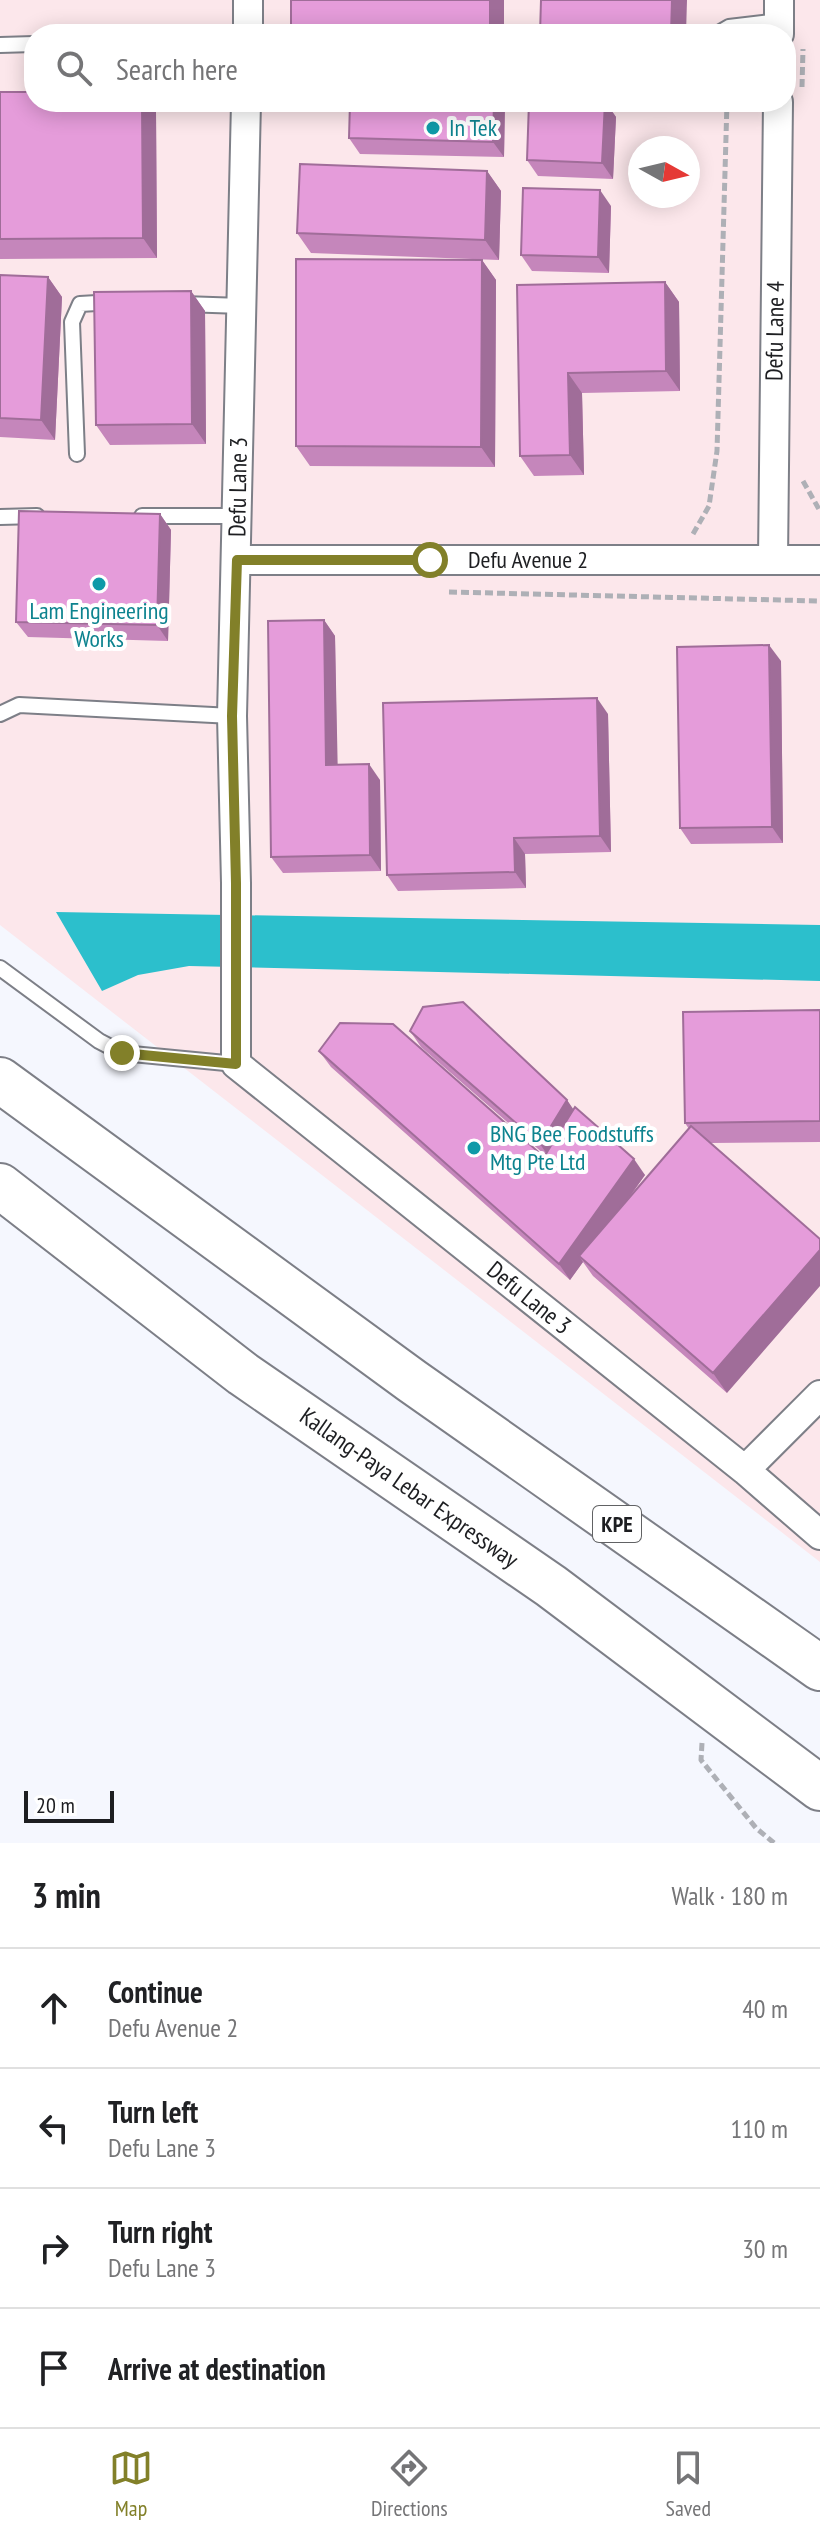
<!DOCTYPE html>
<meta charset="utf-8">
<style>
body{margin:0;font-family:"PT Sans Narrow",sans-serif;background:#f2f2f2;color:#202124}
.compass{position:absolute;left:628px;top:136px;width:72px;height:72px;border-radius:50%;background:#fff;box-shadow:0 4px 20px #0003;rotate:98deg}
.scale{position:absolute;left:24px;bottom:20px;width:90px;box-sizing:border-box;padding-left:8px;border:4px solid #1d1e21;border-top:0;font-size:22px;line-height:28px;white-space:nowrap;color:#1d1e21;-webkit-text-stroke:6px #fff;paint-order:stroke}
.stop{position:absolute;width:24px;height:24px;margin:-18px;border:6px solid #828029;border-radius:50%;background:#fff}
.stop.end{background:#828029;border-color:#fff;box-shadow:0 2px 8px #0008}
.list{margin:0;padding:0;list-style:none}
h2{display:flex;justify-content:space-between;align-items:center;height:104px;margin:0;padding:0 32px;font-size:34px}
h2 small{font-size:26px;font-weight:400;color:#757577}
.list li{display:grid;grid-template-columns:52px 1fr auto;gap:24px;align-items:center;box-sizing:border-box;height:120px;padding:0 32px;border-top:2px solid #e0e0e0}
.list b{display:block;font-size:30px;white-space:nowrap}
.list p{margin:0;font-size:26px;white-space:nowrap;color:#757577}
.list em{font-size:26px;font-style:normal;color:#757577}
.icon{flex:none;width:44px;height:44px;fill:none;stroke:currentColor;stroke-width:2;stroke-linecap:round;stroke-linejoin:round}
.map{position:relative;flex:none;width:820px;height:1843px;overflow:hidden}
.search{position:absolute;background:#fff;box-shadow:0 4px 20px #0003;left:24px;right:24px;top:24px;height:88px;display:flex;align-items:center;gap:20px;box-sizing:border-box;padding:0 28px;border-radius:32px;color:#757577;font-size:30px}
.sheet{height:584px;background:#fff}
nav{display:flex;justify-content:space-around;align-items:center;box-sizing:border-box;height:112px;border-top:2px solid #e0e0e0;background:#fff;font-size:22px;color:#757577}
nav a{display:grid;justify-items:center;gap:4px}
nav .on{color:#828029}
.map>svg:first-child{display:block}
.industrial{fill:#fce7eb;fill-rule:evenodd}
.water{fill:#2cbfcc}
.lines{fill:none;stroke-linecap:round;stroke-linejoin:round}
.lane-casing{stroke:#7d7f87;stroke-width:18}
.street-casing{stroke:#7d7f87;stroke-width:32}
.highway-casing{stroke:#7d7f87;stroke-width:48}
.path{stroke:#aeb0b6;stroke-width:5;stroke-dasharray:8 4;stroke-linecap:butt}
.lane{stroke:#fff;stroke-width:14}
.street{stroke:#fff;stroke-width:28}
.highway{stroke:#fff;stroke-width:44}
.wall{fill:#c586bb}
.shaded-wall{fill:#a06d99}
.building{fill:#e59cda;stroke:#a06d99;stroke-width:2}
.route{stroke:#828029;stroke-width:10}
.culture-dot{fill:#0f9aa8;stroke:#fff;stroke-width:3}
.labels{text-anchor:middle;stroke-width:8;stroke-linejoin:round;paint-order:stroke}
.shield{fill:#fff;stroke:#616264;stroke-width:2}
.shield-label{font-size:22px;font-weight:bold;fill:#1d1e21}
.culture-label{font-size:24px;fill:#0d838f;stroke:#fff;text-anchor:start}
.street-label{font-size:24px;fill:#1d1e21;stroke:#fff}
</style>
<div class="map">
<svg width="820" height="1843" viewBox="0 0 820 1843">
<rect width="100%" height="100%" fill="#f5f7fe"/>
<path class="industrial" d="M0,0H820V1562L0,925ZM34,34H786V102H34ZM640,148H688V196H640Z"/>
<path class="water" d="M56,912L820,925V981L189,966L138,975L102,991Z"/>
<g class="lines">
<g class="lane-casing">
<path id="lane" d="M717,34L729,27L779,21
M0,45L34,44
M183,304L242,306
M77,454L72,322L80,304L114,302
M142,516H238
M0,517L37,516
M0,714L19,705L232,716
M0,968L99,1041L122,1053L236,1064"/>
</g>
<g class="street-casing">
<path id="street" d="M248,34V0
M779,34V0
M246,102L232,716L236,883V1064L745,1470L820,1535
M773,559L778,102
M237,560H820
M745,1470L820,1395"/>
</g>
<g class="highway-casing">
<path id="highway" d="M0,1080L412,1381L820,1668
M0,1186L243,1374L551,1586L820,1788"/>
</g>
<path class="path" d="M802,87L803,49
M803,481L820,511
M693,534L709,506L717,451L727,102
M449,592L820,601
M702,1743L701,1760L756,1828L774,1843"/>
<use href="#lane" class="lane"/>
<use href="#street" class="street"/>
<use href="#highway" class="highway"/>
</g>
<path class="wall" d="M0,92L34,102H149L156,112L157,258L0,259Z
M350,102H505L504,157L360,154L349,138Z
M529,102H606L616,117L613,179L538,176L527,160Z
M487,171L501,191L499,260L311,253L297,233Z
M611,206L609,273L532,271L521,255Z
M482,260L496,280L495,467L310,466L296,446Z
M0,275L48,277L62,297L55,440L0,437Z
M665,282L679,302L680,391L582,393L584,475L534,476L520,456L517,285Z
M191,291L205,311L206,444L110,445L96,425Z
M160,514L171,530L168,641L28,637L16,622Z
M324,620L335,636L337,765L380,780L381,871L283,873L271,857Z
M781,661L783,843L691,844L680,828Z
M608,714L611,852L525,854L526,888L398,891L387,875Z
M820,1010V1142L710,1143L727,1393L593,1276L583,1262L570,1280L331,1067L319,1051L544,1157L545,1155L421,1047L410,1031L567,1100L573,1110L645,1175L626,1202L689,1129L685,1123Z"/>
<path class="shaded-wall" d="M490,0H504V34H490Z
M672,0H687L686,34H671Z
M142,102H149L156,112L157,258L143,238Z
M494,102H505L504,157L493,142Z
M605,102L616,117L613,179L602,163Z
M487,171L501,191L499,260L485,240Z
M600,190L611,206L609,273L598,257Z
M482,260L496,280L495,467L481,447Z
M48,277L62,297L55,440L41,420Z
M665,282L679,302L680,391L666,371Z
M191,291L205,311L206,444L192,424Z
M568,373L582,393L584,475L570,455Z
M160,514L171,530L168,641L157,625Z
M324,620L335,636L338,781L326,765Z
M769,645L781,661L783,843L772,827Z
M597,698L608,714L611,852L600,836Z
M369,764L380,780L381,871L370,855Z
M514,838L525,854L526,888L515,872Z
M567,1100L578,1116L551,1160L540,1144Z
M634,1159L645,1175L584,1260L579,1256L583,1262L570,1280L559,1264Z
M820,1250V1286L727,1393L713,1373Z"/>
<path class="building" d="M291,0H490V34H291Z
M541,0H672L671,34H540Z
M0,92H34V102H142L143,238L0,239Z
M350,102H494L493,142L349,138Z
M529,102H605L602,163L527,160Z
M300,164L487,171L485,240L297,233Z
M523,188L600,190L598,257L521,255Z
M296,259L482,260L481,447L296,446Z
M0,275L48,277L41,420L0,418Z
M665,282L666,371L568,373L570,455L520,456L517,285Z
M191,291L192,424L96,425L94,292Z
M19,511L160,514L157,625L16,622Z
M324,620L326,765L369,764L370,855L271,857L268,621Z
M769,645L772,827L680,828L677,647Z
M597,698L600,836L514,838L515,872L387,875L383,703Z
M463,1002L567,1100L540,1144L410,1031L423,1007Z
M820,1010V1121L685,1123L683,1012Z
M340,1023L393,1024L544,1157L575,1107L634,1159L559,1264L319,1051Z
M691,1126L820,1239V1250L713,1373L579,1256Z"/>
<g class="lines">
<path class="route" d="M122,1053L236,1064V883L232,716L237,560H430"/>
</g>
<g class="culture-dot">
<circle cx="433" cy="128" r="8"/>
<circle cx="99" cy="584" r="8"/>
<circle cx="474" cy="1148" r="8"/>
</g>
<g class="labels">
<rect class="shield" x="593" y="1506" width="48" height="36" rx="6"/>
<g class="shield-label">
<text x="617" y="1532">KPE</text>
</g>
<g class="culture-label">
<text x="449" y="136">In Tek</text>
<text x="99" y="619" text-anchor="middle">Lam Engineering<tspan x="99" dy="28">Works</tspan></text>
<text x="490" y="1142">BNG Bee Foodstuffs<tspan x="490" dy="28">Mtg Pte Ltd</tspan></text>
</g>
<g class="street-label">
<text transform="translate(775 331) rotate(-89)" y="8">Defu Lane 4</text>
<text transform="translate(238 487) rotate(-89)" y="8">Defu Lane 3</text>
<text x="528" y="568">Defu Avenue 2</text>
<text transform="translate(529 1298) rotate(39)" y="8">Defu Lane 3</text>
<text transform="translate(409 1488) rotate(35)" y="8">Kallang-Paya Lebar Expressway</text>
</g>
</g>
</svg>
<svg class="compass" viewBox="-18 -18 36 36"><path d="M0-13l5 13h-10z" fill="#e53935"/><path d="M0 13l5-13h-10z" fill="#757577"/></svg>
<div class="scale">20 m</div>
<div class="stop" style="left:430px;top:560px"></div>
<div class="stop end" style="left:122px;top:1053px"></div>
<div class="search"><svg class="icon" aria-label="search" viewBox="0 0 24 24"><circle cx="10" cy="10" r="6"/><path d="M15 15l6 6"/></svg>Search here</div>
</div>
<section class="sheet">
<h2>3 min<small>Walk · 180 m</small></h2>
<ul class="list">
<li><svg class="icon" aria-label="ahead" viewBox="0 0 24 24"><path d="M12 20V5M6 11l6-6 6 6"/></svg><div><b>Continue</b><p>Defu Avenue 2</p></div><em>40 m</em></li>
<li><svg class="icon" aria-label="left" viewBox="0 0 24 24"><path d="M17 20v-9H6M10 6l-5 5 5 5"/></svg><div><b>Turn left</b><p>Defu Lane 3</p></div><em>110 m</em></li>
<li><svg class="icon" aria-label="right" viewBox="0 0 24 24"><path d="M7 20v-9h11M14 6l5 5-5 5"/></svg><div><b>Turn right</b><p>Defu Lane 3</p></div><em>30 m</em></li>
<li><svg class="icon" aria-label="arrive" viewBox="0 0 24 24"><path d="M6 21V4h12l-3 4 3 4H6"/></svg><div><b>Arrive at destination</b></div></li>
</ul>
</section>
<nav>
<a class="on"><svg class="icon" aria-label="map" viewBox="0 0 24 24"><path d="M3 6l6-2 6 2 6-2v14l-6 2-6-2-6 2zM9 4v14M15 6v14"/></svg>Map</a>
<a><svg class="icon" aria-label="directions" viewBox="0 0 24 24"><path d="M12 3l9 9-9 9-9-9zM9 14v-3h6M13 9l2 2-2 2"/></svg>Directions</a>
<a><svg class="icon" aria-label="saved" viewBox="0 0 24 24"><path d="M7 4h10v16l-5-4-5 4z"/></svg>Saved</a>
</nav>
